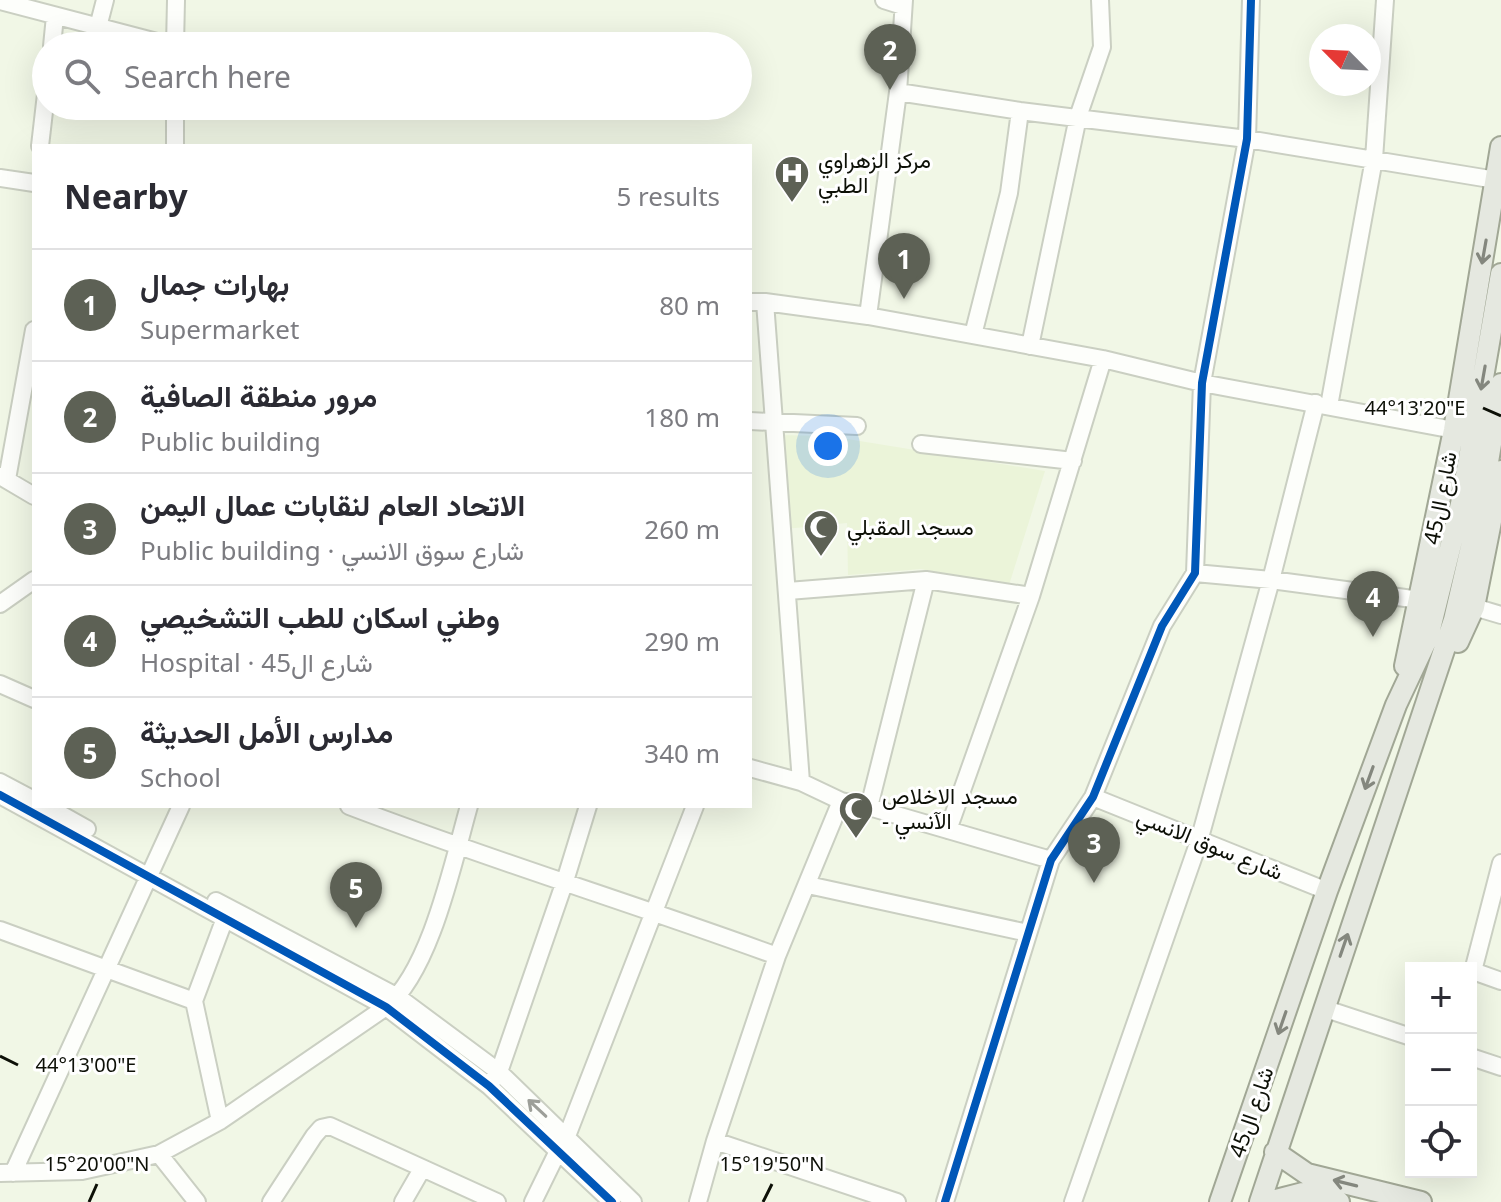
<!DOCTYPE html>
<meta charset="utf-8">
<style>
body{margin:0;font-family:"Noto Sans",Vazirmatn,sans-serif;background:#f2f2f3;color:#2b2b33}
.controls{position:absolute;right:24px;bottom:24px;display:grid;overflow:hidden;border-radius:0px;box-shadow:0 8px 32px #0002}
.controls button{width:72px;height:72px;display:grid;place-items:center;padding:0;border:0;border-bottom:2px solid #e1e1e2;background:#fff;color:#2b2b33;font:40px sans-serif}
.compass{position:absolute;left:1309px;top:24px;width:72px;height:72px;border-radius:50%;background:#fff;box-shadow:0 8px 32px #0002;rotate:294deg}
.you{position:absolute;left:828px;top:446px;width:28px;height:28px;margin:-20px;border:6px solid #fff;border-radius:50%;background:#1a73e8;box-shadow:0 0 0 12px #1a73e833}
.badge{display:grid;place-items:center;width:52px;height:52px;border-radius:50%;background:#5d6155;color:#fff;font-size:26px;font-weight:700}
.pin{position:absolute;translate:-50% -66px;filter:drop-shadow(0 2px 4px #0008)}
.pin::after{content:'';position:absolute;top:42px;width:28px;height:24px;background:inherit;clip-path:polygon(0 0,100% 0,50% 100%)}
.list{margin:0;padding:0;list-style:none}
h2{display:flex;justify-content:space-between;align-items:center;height:104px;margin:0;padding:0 32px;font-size:34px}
h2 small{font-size:26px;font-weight:400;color:#7c7c81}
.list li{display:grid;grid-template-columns:52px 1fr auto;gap:24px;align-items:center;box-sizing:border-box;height:112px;padding:0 32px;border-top:2px solid #e1e1e2}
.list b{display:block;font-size:30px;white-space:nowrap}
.list p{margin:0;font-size:26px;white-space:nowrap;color:#7c7c81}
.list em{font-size:26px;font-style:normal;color:#7c7c81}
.icon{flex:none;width:44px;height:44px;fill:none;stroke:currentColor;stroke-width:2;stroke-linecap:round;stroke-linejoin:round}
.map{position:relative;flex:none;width:1501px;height:1202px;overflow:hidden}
.search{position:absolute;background:#fff;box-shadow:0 8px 32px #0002;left:32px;top:32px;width:720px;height:88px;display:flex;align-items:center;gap:20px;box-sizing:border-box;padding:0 28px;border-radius:44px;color:#7c7c81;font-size:30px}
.panel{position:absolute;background:#fff;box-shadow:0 8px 32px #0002;left:32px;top:144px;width:720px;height:664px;border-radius:0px}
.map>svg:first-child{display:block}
.built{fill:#ebf4d9}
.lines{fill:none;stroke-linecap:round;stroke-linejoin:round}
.minor-casing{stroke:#cacfc2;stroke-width:20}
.major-casing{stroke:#a1a795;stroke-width:24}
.minor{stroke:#fdfefb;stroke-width:16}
.major{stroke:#e5e8e0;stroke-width:20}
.cycleway-casing{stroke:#fff;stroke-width:13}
.cycleway{stroke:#0057b8;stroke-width:8}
.oneway{stroke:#84877e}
.oneway2{stroke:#9d9f99}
.ticks{fill:none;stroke:#0d1007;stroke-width:3}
.labels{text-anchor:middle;stroke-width:6;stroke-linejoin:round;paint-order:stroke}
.poi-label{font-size:22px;fill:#0d1007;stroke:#fff;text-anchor:start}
.street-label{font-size:22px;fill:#0d1007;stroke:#fff}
.ticks-label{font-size:20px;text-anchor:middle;fill:#0d1007;stroke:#fff;stroke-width:6;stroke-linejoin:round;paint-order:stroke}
</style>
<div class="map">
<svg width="1501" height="1202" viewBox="0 0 1501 1202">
<rect width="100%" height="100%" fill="#f1f7e6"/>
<path class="built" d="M777,435L829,436L1045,471L1008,588L921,569L848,575L847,523L785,529Z"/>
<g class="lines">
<g class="minor-casing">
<path id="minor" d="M884,0L903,6
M0,1L172,46
M98,27L105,0
M52,46L55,16
M175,46L176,0
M898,92L1020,111L1247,139L1496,180
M40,146L46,94
M175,146V106
M0,178L34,183
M750,302H765L868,316L1103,359L1202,383L1454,430
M765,302L801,782
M868,316L898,92L904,0
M973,335L1009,193L1020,111
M1030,346L1078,117L1102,47L1100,0
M1329,406L1374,159L1385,0
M750,421L857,426
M921,444L1073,461
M0,476L34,496
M7,479L34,330
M1195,573L1271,580L1420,600
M788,591L926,580L1031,596
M0,604L34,580
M1474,607L1501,615
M0,684L34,699
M750,768L801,782L841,801L869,807L1051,860
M0,782L34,800
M0,795L386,1007L489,1086L612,1202
M1093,797L1327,891
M46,806L87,829
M349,806C490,860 635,904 777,956
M869,807L926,580
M948,830L1031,596L1103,359
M1501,863L1473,971L1501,981
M808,885L1028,933
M216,901L398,997L499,1072L633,1202
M0,930L194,1001
M1323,1008L1411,1037
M1471,1057L1501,1067
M493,1080L499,1072L565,881L588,806
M220,1121L194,1001L225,918
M567,1136L695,806
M715,1141L897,1202
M159,1154L197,1202
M0,1173L82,1171L159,1154L220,1121L386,1007C431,970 453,862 469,806
M13,1173L181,806
M271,1202L314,1136L321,1128L330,1126L497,1202
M403,1202L422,1169
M533,1202L559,1149
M698,1202L715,1141L777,956L841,801
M945,1202L1051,860L1093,797L1162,626L1195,573L1202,383L1247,139L1251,0
M1073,1202L1199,841L1271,580L1316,403"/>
</g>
<g class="major-casing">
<path id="major" d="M1458,642L1474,607L1501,471
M1405,666L1454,430L1501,147
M1275,1152L1307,1174L1421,1202
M1220,1202L1327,891L1396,705L1428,637L1461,504L1501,274
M1260,1202L1454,620L1481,504L1501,384
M1268,1202L1303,1193L1339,1202"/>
</g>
<use href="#minor" class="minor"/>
<use href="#major" class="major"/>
<g class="cycleway-casing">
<path id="cycleway" d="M0,795L386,1007L489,1086L612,1202
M945,1202L1051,860L1093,797L1162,626L1195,573L1202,383L1247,139L1251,0"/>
</g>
<use href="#cycleway" class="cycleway"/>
</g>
<defs><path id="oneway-shaft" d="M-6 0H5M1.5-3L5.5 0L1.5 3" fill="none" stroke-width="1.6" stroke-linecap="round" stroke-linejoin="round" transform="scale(2)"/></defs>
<g class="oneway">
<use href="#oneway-shaft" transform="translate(1484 252) rotate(100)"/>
<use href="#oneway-shaft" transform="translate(1483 378) rotate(100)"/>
<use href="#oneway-shaft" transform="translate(1369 778) rotate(110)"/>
<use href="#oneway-shaft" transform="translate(1344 945) rotate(-71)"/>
<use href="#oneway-shaft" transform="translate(1282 1023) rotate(109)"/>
<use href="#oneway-shaft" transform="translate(1345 1183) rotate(-166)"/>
</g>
<use class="oneway2" href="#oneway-shaft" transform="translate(537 1108) rotate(-137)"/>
<path class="ticks" d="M1483,408L1501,416M0,1056L18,1065M89,1202L97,1184M763,1202L772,1184"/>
<defs>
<g id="hospital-pin" transform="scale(1.8)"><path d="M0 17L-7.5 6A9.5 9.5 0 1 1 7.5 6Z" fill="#5d6155" stroke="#fff"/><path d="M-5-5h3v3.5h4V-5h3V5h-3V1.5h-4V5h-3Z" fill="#fff"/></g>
<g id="mosque-pin" transform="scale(1.8)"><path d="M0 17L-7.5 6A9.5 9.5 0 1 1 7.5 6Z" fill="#5d6155" stroke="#fff"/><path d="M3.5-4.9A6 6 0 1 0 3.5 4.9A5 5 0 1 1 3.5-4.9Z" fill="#fff"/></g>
</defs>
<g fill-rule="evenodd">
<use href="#hospital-pin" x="792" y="173"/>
<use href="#mosque-pin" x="821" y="527"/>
<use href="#mosque-pin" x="856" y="809"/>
</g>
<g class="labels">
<g class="poi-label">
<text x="818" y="168">مركز الزهراوي<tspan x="818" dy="25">الطبي</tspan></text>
<text x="847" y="535">مسجد المقبلي</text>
<text x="882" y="804">مسجد الاخلاص<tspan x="882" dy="25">- الآنسي</tspan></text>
</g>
<g class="street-label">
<text transform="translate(1440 498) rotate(-79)" y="8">شارع ال45</text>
<text transform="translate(1210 844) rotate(22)" y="8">شارع سوق الانسي</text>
<text transform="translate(1251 1112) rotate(-71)" y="8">شارع ال45</text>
</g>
</g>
<g class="ticks-label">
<text x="1415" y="415">44°13'20"E</text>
<text x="86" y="1072">44°13'00"E</text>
<text x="97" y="1171">15°20'00"N</text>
<text x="772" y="1171">15°19'50"N</text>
</g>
</svg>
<div class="controls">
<button>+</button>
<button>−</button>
<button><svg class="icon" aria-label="locate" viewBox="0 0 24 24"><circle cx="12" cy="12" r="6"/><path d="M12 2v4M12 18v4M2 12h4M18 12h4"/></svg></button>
</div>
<svg class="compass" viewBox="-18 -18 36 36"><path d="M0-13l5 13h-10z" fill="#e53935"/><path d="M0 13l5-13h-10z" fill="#7c7c81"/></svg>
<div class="you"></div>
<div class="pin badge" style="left:904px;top:299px">1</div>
<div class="pin badge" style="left:890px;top:90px">2</div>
<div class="pin badge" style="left:1094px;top:883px">3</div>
<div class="pin badge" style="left:1373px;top:637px">4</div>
<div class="pin badge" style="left:356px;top:928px">5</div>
<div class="search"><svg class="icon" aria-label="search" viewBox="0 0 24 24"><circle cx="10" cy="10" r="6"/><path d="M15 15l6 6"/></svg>Search here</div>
<section class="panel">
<h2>Nearby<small>5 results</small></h2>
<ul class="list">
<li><span class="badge">1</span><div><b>بهارات جمال</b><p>Supermarket</p></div><em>80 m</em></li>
<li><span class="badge">2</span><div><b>مرور منطقة الصافية</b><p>Public building</p></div><em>180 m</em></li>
<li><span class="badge">3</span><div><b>الاتحاد العام لنقابات عمال اليمن</b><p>Public building · شارع سوق الانسي</p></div><em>260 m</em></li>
<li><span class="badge">4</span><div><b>وطني اسكان للطب التشخيصي</b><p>Hospital · شارع ال45</p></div><em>290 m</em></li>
<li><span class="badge">5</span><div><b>مدارس الأمل الحديثة</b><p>School</p></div><em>340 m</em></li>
</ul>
</section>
</div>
